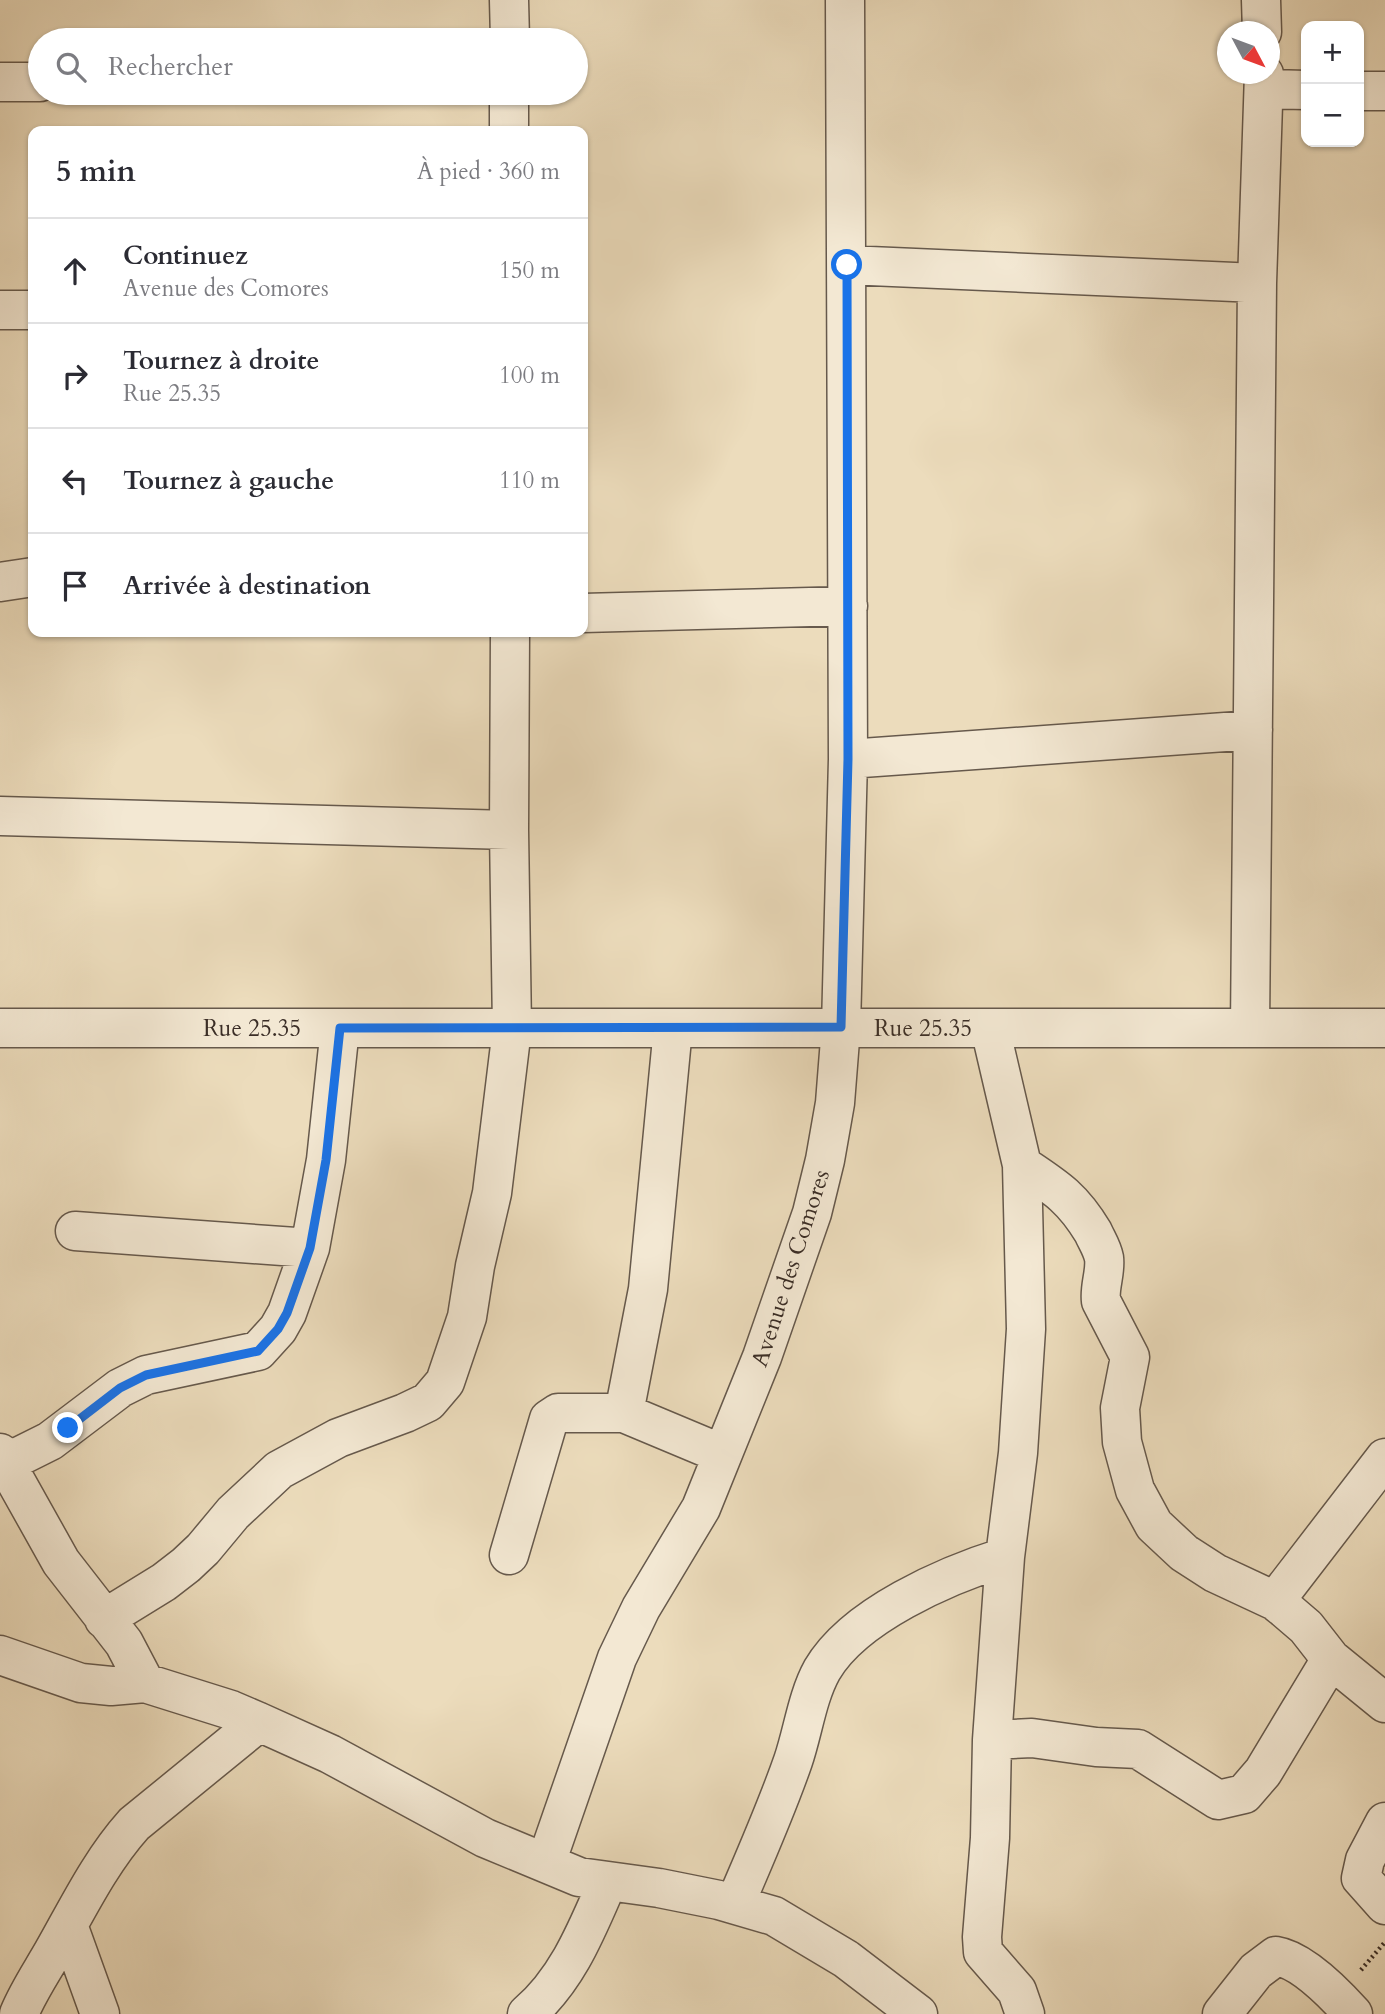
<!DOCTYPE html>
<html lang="fr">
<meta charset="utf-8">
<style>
body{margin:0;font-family:Cardo,serif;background:#f7f7f7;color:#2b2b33}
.controls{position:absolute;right:21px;top:21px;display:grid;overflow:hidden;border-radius:14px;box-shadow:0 2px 5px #0004}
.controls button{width:63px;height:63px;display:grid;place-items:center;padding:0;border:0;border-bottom:2px solid #e1e1e2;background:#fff;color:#2b2b33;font:35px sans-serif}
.compass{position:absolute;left:1217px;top:21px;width:63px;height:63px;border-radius:50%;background:#fff;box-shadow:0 2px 5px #0004;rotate:131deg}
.stop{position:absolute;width:21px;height:21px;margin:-16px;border:5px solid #1a73e8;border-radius:50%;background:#fff}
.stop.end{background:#1a73e8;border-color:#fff;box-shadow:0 2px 7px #0008}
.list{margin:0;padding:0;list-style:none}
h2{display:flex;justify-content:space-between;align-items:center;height:91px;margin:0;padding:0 28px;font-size:30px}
h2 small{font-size:23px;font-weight:400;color:#7c7c81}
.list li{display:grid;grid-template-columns:46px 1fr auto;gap:21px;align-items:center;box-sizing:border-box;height:105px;padding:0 28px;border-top:2px solid #e1e1e2}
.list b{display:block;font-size:26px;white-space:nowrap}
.list p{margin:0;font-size:23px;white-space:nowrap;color:#7c7c81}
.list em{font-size:23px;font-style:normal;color:#7c7c81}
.icon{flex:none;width:38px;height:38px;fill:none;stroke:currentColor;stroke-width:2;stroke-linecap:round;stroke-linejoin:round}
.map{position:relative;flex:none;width:1385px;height:2014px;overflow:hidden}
.search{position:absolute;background:#fff;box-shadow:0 2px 5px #0004;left:28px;top:28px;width:560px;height:77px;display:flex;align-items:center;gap:18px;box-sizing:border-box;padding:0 24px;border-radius:38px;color:#7c7c81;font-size:26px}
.panel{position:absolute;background:#fff;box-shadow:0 2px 5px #0004;left:28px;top:126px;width:560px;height:511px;border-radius:14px}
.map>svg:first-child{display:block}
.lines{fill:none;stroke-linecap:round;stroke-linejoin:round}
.minor-casing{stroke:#66594c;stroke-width:41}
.path{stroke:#3a2d26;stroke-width:4.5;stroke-dasharray:2 3.5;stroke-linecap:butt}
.minor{stroke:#f3e8d3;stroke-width:38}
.route{stroke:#1a73e8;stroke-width:9}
.labels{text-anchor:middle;stroke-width:5;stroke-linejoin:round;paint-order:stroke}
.street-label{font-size:23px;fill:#3a2d26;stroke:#f3e8d3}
</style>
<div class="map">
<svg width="1385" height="2014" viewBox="0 0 1385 2014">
<rect width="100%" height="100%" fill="#ecdcbc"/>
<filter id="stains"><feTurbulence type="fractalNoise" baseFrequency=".00286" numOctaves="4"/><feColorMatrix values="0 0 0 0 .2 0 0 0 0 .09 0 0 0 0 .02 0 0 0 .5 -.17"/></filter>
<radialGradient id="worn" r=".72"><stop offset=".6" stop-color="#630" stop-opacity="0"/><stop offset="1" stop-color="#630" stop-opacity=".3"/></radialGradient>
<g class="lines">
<g class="minor-casing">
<path id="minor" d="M509,0L510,40
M1261,0L1262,32
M0,82H40
M1265,89L1306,90
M1359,91H1385
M509,131V93
M847,265L1257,283
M0,310H33
M0,582L33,577
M583,613L848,606
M848,759L1253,730
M0,816L509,830
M0,1028H1385
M673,1028L648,1289L624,1413L722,1454
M990,1028L1022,1165L1026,1329L1018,1453L1005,1557L992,1740L990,1838L982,1937L983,1952L1017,1991L1025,2014
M1250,1028L1257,283L1264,74
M1022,1165C1055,1187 1072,1197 1093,1232C1097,1241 1102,1248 1104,1258C1106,1272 1099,1287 1101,1301L1130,1357L1120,1408L1122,1442L1135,1490L1154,1525L1184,1553L1215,1573L1275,1601L1285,1609L1306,1627L1331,1659L1385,1703
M75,1231L310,1248
M0,1453L61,1562L124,1643L145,1683L231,1710L259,1722L330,1754L485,1838L579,1877L659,1888L719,1900L774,1916L846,1959L918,2014
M6,1463L50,1441L120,1388L146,1375L258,1351L278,1329L287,1313L310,1248L326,1160L340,1028
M509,1555L549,1419L558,1413H624
M1275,1601L1385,1458
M104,1619L164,1582L186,1565L203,1549L233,1513L279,1470L338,1438L405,1413L428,1402L445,1382L467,1317L475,1266L492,1193L512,1029L509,830L510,632
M0,1655L81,1683L111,1686L145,1683
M992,1740L1032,1738L1096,1747L1138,1749L1218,1800L1244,1794L1263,1772L1331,1659
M1385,1822L1365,1860L1361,1878L1385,1905
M546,1863L617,1658L641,1608L701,1508L762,1357L812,1213L825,1160L835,1103L841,1027L848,759L845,0
M735,1904C755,1857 776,1810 793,1761C803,1732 807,1697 822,1670C854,1615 947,1575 1005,1557
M68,1925L100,2014
M19,2014C28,1992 41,1973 53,1952C78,1908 100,1862 134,1824L259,1722
M527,2014C568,1979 587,1929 608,1881
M1222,2014L1256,1971L1276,1956C1302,1960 1335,1994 1353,2014"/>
</g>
<path class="path" d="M1361,1970L1385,1942"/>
<use href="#minor" class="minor"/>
</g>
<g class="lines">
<path class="route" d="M68,1428L120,1388L146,1375L258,1351L278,1329L287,1313L310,1248L326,1160L340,1028L841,1027L848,759L847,265"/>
</g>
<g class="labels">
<g class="street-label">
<text x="252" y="1036">Rue 25.35</text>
<text x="923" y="1036">Rue 25.35</text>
<text transform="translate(790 1268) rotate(-72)" y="8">Avenue des Comores</text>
</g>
</g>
<rect width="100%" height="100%" filter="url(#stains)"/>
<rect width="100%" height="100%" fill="url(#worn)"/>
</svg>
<div class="controls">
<button>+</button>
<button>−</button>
</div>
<svg class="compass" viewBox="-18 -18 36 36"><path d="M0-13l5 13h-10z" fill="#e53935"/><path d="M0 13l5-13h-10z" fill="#7c7c81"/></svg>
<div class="stop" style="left:847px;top:265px"></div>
<div class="stop end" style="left:68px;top:1428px"></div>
<div class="search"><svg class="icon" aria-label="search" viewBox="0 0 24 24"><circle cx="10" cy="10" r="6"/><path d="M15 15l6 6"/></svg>Rechercher</div>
<section class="panel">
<h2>5 min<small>À pied · 360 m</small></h2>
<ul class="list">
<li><svg class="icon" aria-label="ahead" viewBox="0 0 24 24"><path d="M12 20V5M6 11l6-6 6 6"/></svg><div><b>Continuez</b><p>Avenue des Comores</p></div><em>150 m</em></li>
<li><svg class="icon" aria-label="right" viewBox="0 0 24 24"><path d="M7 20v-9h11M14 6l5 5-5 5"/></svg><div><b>Tournez à droite</b><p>Rue 25.35</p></div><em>100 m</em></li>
<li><svg class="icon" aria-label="left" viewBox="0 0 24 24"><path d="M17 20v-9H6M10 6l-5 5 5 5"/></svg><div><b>Tournez à gauche</b></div><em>110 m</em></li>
<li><svg class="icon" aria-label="arrive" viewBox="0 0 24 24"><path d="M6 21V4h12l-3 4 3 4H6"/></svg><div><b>Arrivée à destination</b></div></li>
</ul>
</section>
</div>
